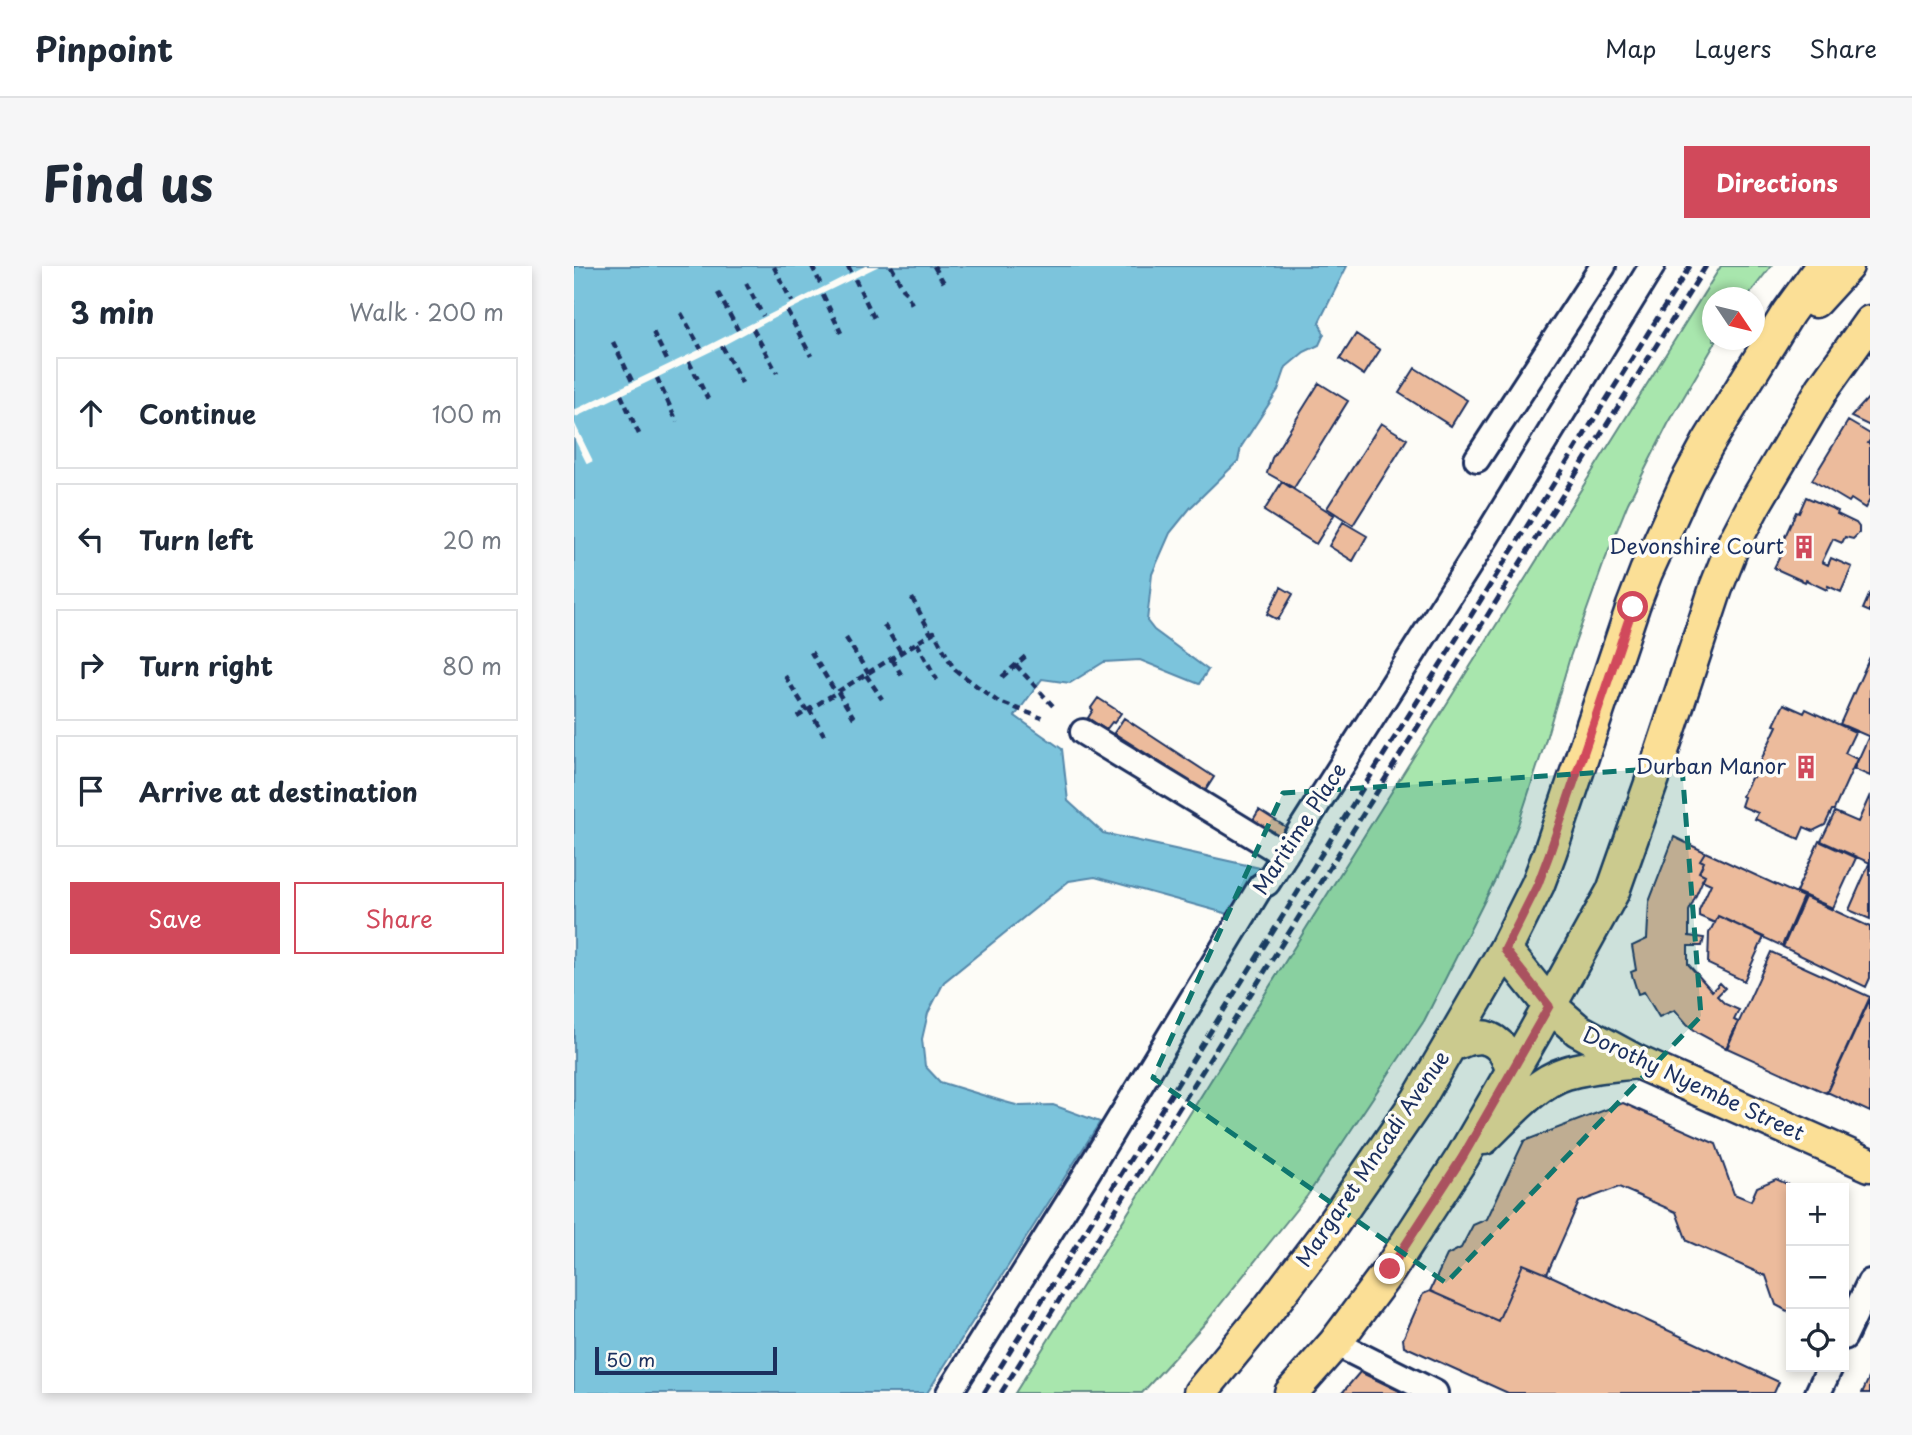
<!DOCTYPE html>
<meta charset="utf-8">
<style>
body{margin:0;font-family:"Playpen Sans",sans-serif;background:#f6f6f7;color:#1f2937}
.controls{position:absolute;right:21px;bottom:21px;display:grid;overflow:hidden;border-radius:0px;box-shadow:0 4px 10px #0003}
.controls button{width:63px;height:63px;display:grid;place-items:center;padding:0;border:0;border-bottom:2px solid #e0e1e3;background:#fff;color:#1f2937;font:35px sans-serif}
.compass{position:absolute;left:1128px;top:21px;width:63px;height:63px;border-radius:50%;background:#fff;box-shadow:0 4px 10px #0003;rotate:125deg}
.scale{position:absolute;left:21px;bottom:18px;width:182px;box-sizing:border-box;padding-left:7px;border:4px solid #1b2f5e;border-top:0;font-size:19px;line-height:24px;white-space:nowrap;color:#1b2f5e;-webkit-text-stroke:5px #fdfcf7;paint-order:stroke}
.stop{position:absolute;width:21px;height:21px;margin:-16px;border:5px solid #d1495b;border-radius:50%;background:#fff}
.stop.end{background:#d1495b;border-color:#fff;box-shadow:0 2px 7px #0008}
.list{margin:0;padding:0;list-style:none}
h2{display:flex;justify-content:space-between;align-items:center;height:91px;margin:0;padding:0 28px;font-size:30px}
h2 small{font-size:23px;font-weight:400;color:#747a83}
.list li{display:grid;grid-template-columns:46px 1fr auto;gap:21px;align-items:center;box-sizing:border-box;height:112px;margin:0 14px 14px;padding:0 14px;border:2px solid #e0e1e3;border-radius:0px}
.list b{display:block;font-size:26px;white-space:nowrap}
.list em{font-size:23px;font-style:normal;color:#747a83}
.actions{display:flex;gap:14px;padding:21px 28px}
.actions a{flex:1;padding:16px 0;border:2px solid #d1495b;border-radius:0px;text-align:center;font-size:24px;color:#d1495b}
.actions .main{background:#d1495b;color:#fff}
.icon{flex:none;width:38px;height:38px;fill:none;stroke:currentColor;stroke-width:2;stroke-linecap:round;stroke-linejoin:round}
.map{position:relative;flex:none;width:1296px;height:1127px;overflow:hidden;border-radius:0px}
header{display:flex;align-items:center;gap:42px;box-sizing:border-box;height:98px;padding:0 35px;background:#fff;border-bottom:2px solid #e0e1e3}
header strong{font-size:33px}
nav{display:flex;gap:38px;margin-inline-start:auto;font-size:24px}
.intro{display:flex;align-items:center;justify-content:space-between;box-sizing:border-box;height:168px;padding:0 42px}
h1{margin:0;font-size:49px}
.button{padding:18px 32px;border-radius:0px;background:#d1495b;color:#fff;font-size:24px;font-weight:700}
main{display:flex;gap:42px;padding:0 42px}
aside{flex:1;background:#fff;border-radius:0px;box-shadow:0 4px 10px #0003}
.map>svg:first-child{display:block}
.green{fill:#a8e6ad;stroke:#628a86;stroke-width:2}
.water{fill:#7bc4dc;stroke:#58a;stroke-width:2}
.pier{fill:#fdfcf7}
.building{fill:#ecbb9c;stroke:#1b2f5e;stroke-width:2}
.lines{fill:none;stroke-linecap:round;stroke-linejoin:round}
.minor-casing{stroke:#1b2f5e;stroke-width:30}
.major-casing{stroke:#1b2f5e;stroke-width:37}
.path{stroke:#1b2f5e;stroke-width:4.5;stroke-dasharray:7 5;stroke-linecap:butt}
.minor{stroke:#fdfcf7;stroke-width:24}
.major{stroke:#fbdf96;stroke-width:32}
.rail{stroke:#1b2f5e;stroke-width:5;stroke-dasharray:10 5;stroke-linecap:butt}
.route{stroke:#d1495b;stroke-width:9}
.marked{fill:#0f766e;fill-opacity:0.2;stroke:#0f766e;stroke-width:5;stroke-dasharray:14 9;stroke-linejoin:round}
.labels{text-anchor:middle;stroke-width:7;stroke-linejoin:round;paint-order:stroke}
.poi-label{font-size:21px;fill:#1b2f5e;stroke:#fdfcf7;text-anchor:end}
.street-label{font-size:21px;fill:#1b2f5e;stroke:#fdfcf7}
</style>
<header>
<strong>Pinpoint</strong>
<nav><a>Map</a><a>Layers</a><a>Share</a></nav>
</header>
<div class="intro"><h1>Find us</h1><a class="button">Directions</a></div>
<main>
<aside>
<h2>3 min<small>Walk · 200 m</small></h2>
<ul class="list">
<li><svg class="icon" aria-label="ahead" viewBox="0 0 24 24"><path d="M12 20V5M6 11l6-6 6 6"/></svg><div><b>Continue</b></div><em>100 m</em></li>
<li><svg class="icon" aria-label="left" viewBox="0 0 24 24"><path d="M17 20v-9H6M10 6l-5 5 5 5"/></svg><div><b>Turn left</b></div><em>20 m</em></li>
<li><svg class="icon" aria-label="right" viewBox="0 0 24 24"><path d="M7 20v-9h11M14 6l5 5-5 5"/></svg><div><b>Turn right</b></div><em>80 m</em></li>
<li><svg class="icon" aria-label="arrive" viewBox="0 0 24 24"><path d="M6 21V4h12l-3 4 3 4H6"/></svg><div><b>Arrive at destination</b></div></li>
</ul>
<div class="actions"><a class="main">Save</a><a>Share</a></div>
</aside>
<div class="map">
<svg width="1296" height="1127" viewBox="0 0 1296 1127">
<rect width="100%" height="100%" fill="#fdfcf7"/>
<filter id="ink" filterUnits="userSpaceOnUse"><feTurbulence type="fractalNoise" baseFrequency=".0143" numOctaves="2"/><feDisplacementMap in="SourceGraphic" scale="14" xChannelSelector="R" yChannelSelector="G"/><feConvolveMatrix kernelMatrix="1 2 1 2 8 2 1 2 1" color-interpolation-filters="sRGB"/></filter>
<g filter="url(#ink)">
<path class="green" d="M1147,0H1197L1173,31L1139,32V74H1143L1094,158L1054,237L1029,299L996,391L969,483L944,559L921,614L850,755L733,930L633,1055L568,1127H441Z"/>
<path class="water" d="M0,0H773L745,56L750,68L745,79L730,86L712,101L704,124L667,181L664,195L617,241L596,267L578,308L573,355L580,364L634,404L625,418L566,394L530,396L496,417L468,413L441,450L488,483L494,535L529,567L686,602L658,649L521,611L495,615L370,716L354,747L348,773L351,800L366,816L431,836L446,840L479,839L526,856L353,1127H0Z"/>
<path class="pier" d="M291,0H305L213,45L148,80L0,152V144L127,83Z
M0,156L19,195L13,198L0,172Z"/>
<path class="building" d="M782,68L806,84L790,109L766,93Z
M841,102L893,134L877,160L825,127Z
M745,117L774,135L720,222L693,207L698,192Z
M1296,130V160L1277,151Z
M1274,155L1296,168V174L1294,177L1296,178V234L1291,242L1277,233L1275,236L1238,214Z
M807,157L833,173L779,259L753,242Z
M708,216L760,249L742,278L690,245Z
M1232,231L1264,245L1263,248L1282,257L1285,261V267L1279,273L1271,271L1268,277L1259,273L1248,296L1254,299L1257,292L1278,301L1267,326L1254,320L1253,324L1232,314L1231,316L1200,302L1207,288L1204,286L1222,246L1225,247Z
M769,256L793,270L779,295L755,280Z
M707,321L719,328L704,354L693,348Z
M1296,327V346L1289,343Z
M1296,391V471L1266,458Z
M524,432L547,447L540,457L538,456L532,464L514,452L519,444L517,442Z
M1210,438L1230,447L1232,443L1281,466L1271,487L1283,493L1260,544H1258L1251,559L1239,565L1230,561L1225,573L1181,553L1184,547L1167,540L1170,531L1168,530L1178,510L1179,511L1203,460L1200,459Z
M550,452L640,511L631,525L540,467Z
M1294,472L1296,473V510L1280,503Z
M1296,529V597L1247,575L1261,546L1284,556Z
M685,544L712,561L706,571L679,554Z
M1100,571L1131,586L1126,594L1130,596L1125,606L1131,609L1115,645V670L1130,672L1128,680H1114V698L1138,725L1146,717L1151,722L1143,730L1151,738L1165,744L1160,754L1164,756L1152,782L1124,767L1113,758L1101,744L1085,751L1070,726L1064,728L1057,706L1062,704L1058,680L1073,673L1075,636Z
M1245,575L1282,592L1259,642L1222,626Z
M1131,586L1229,631L1208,680L1144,650L1141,657L1125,650V644L1137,618L1128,614L1131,609L1125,606L1130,596L1126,594Z
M1295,598L1296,599V653L1275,644Z
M1231,631L1296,661V712L1292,721L1209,681Z
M1144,650L1190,671L1170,715L1134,698L1135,667Z
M1197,686L1296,731L1252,827L1153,782Z
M1296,733V846L1253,826Z
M1049,837L1142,878L1160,928L1177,935L1183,921L1202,913L1222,922H1217V1047L1202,1039L1192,1010L1113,975L1102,946L1045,921L1005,936L973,1008L949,998L924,1055L856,1025L873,989L887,982L899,959L913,953L950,875Z
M949,998L973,1008L1205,1116L1200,1127H934L830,1080L829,1073L849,1028L856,1025L924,1055Z
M786,1106L830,1127H768Z
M1296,1110V1127H1288Z"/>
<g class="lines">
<g class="minor-casing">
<path id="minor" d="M903,193L1029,0
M509,466L711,589
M1270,1071L1296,1016
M761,1077L861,1127
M375,1127L511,910L687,620L693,617L900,291L1078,0
M1244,1127L1256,1101"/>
</g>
<g class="major-casing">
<path id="major" d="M1241,35L1273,0
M931,684L975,739L1004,764L1063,796L1296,899
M876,779C884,777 891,773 898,772C921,767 934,786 938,805
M910,872C932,851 962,816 992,807C1014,800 1039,799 1063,796
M626,1127L690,1049L751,969L844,834L931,684L964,618L976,586L1059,340L1072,306L1113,216L1134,177L1214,47L1248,0
M717,1127L761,1077L816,1003L888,892L961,766L1039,625L1080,509L1142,322L1159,279L1180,239L1249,122L1296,56"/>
</g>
<path class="path" d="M238,0L248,21
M274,0L277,6
M317,0L338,38
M360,0L370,17
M200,1L218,36
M281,13L300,52
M172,17L189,50
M144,27L164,64
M249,29L267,67
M213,45L237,90
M107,47L127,83
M179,63L203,107
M79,66L95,98
M39,76L59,117
M148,80L168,117
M115,96L134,133
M83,112L103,156
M47,129L65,168
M338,332L357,368
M310,359L327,386
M272,372L294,407
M343,377L363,414
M237,386L262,427
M318,393L328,410
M442,399L479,440
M292,409L308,433
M211,410L233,445
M428,411L453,389
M264,426L280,452
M235,443L250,469
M223,451L360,366L380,403L423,435L468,452"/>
<use href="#minor" class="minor"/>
<use href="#major" class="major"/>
<path class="rail" d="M410,1127L1116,0
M427,1127L1132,0"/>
</g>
</g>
<g class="lines" filter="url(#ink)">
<path class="route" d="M816,1003L888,892L975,740L931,684L964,618L976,586L1059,341"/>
</g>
<path class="marked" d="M1108,501L1127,750L872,1017L579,812L709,527Z"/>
<defs>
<g id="building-bare" transform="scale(1.89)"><path d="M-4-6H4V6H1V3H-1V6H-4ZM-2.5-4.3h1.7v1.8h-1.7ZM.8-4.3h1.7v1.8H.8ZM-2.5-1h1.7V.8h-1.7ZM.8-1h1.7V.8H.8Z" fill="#d1495b" stroke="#fdfcf7" stroke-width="2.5" paint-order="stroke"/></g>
</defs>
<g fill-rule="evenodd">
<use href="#building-bare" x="1230" y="281"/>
<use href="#building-bare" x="1232" y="501"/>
</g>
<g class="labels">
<g class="poi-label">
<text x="1210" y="288">Devonshire Court</text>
<text x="1212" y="508">Durban Manor</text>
</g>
<g class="street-label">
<text transform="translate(726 563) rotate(-57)" y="7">Maritime Place</text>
<text transform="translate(1119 818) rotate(25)" y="7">Dorothy Nyembe Street</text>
<text transform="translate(799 893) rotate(-56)" y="7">Margaret Mncadi Avenue</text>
</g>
</g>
</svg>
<div class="controls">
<button>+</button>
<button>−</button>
<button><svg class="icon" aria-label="locate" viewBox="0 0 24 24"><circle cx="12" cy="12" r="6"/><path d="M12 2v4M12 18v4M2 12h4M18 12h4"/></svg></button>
</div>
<svg class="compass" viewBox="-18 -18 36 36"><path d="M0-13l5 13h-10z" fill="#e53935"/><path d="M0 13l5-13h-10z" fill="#747a83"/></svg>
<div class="scale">50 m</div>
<div class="stop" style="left:1059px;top:341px"></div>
<div class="stop end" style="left:816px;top:1003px"></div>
</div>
</main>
